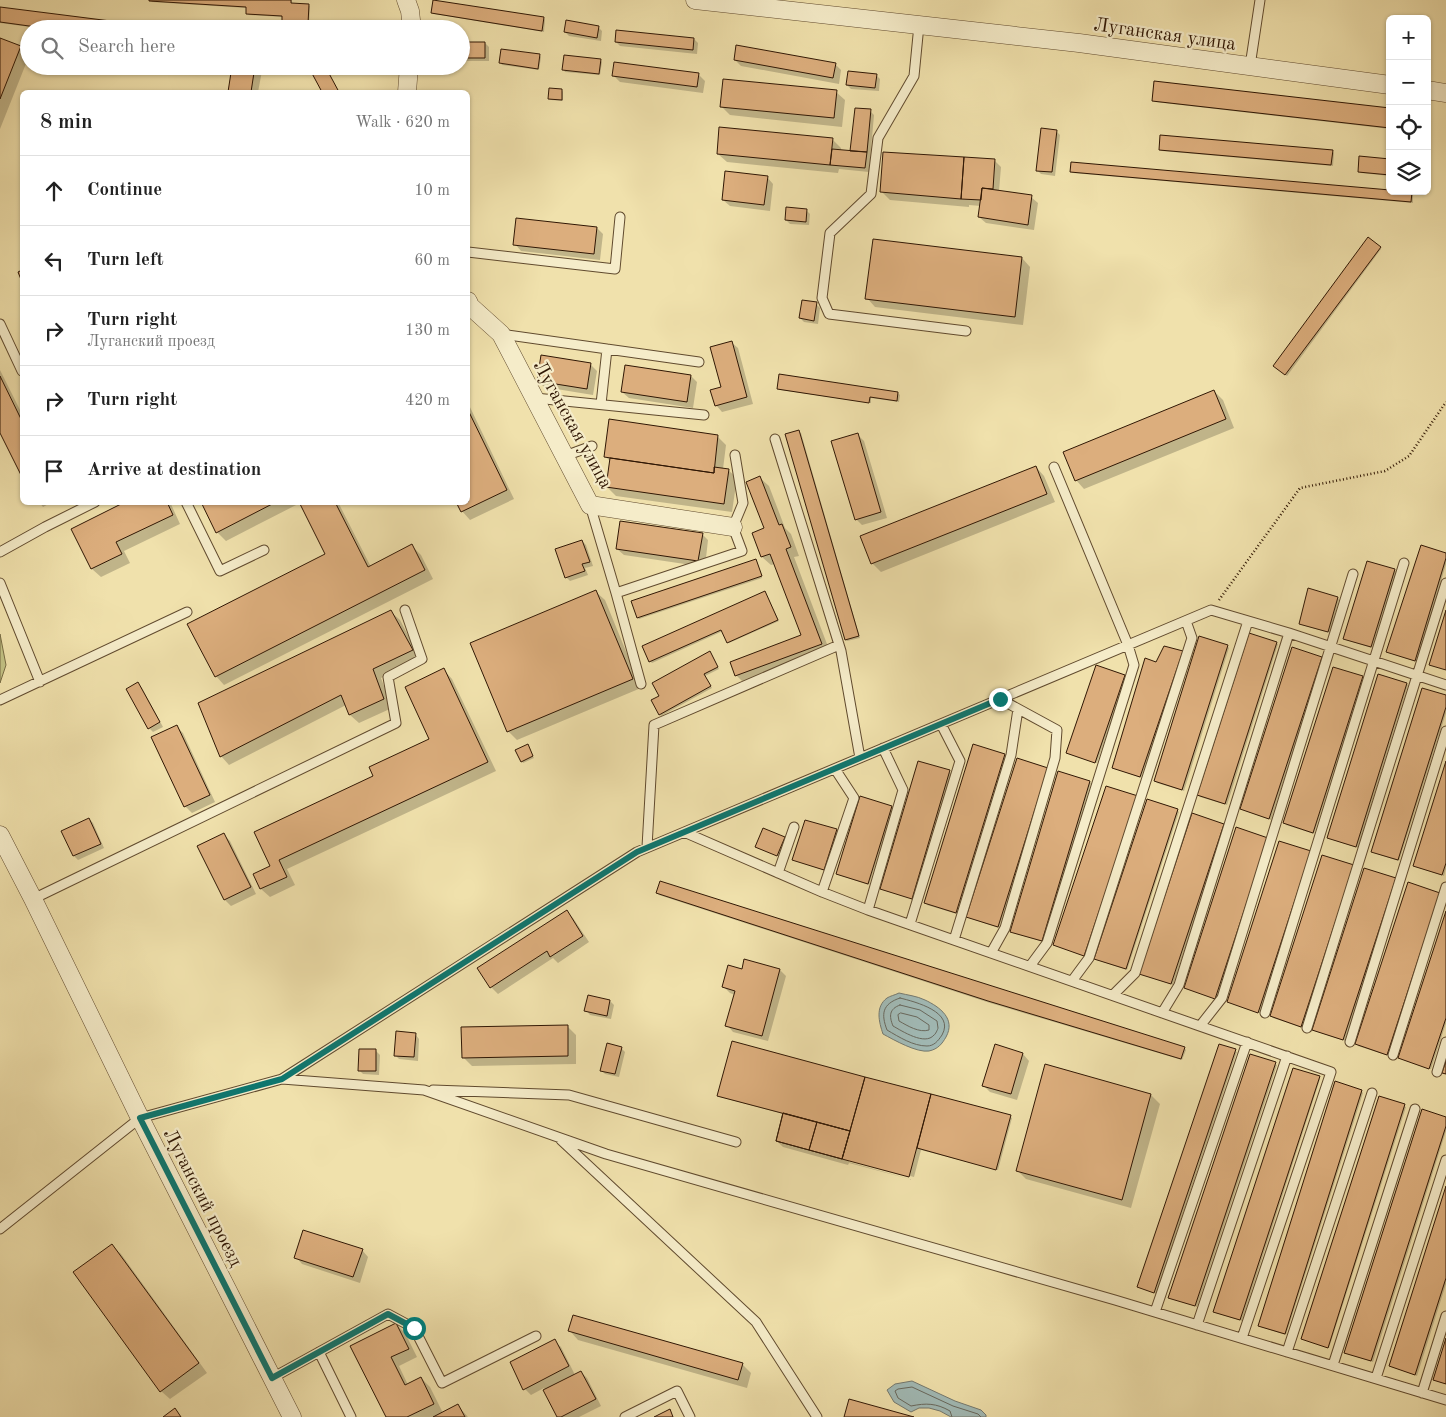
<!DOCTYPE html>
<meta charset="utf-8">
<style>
body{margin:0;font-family:"Old Standard TT",serif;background:#f2f2f2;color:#222}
.controls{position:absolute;right:15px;top:15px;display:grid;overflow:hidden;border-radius:8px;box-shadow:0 1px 4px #0004}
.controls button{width:45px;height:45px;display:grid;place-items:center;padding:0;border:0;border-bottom:1px solid #e0e0e0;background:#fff;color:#222;font:25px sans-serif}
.stop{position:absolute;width:15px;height:15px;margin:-11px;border:4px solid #0f766e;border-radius:50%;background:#fff}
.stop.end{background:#0f766e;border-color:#fff;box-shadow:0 1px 5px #0008}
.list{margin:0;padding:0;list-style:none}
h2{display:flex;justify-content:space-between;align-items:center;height:65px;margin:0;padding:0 20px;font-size:21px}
h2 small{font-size:16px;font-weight:400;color:#767676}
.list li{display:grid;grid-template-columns:32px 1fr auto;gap:15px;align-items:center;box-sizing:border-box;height:70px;padding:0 20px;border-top:1px solid #e0e0e0}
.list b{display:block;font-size:19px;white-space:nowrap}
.list p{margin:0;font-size:16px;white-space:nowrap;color:#767676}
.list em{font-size:16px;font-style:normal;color:#767676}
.icon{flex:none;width:28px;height:28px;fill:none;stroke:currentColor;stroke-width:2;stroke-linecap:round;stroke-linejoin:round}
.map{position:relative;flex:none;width:1446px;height:1417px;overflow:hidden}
.search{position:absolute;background:#fff;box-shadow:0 1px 4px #0004;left:20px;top:20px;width:450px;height:55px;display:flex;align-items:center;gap:12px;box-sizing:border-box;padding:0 18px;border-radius:28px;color:#767676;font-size:19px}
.panel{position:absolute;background:#fff;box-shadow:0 1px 4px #0004;left:20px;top:90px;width:450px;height:415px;border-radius:8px}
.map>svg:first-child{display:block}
.green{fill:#c2c184;stroke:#796c44}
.water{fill:#a1bab6;stroke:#74796f}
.shadow{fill:#0003}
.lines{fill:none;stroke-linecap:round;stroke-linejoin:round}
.shore{stroke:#68685d;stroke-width:1}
.building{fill:#dcae7d;stroke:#301704}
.lane-casing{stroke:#604a2e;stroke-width:11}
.street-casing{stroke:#604a2e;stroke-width:19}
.path{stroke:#301704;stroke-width:2.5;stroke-dasharray:1 2.5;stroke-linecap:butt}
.lane{stroke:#f5ecc9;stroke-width:9}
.street{stroke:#f5ecc9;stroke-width:18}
.route{stroke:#0f766e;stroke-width:6}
.labels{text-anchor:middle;stroke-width:4.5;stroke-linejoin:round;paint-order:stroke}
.street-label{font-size:19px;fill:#301704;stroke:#f5ecc9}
</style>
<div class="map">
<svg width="1446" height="1417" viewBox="0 0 1446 1417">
<rect width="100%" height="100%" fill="#f0e1ac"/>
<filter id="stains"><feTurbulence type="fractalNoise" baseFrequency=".004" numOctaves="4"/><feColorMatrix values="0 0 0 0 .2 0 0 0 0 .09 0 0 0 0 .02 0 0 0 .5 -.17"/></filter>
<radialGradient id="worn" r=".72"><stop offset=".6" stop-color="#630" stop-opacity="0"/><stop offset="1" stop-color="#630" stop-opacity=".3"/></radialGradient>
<path class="green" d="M0,634L6,665L0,683Z"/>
<path class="water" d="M899,993C907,995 917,996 925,1000C940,1007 956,1019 946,1037C942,1044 938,1049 929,1051C917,1053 894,1040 883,1034C879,1022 875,1007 887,998C890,996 895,995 899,993Z
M912,1381L955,1401L981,1410L986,1415V1417H951L940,1411L929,1408H919L911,1412L894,1402L887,1390L895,1384Z"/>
<path class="shadow" d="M151,0H292V4L308,5L310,6L309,25L285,24L283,22V17L249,15L247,13V8L152,2Z
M0,8L164,29H45L0,23Z
M432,13L544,18L545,20L544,32L434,14Z
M598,27L602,31L601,41L569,36L565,32Z
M0,39L20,47L29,56L0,129Z
M694,39L698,43L697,54L620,46L616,42Z
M461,43H485L489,47V61H461Z
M539,55L541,57L539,70L502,65L501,63Z
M600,60L602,62L600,75L565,72L564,70Z
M735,60L835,64L841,70L839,84L741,66Z
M234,66H257L262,71L258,92H229Z
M698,74L705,81L703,93L620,82L614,76Z
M876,75L880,79L879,91L851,89L847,85Z
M562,90L563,92V101L551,100L549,99Z
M836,92L845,100L842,127L730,115L721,106Z
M1153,100L1390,109V129L1155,102Z
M870,111L874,115L869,172L839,169L838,173L727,162L718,154L832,139L841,148V151L852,152Z
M1056,131L1060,135L1055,176L1041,174L1037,170Z
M1160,150L1332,151L1334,153L1333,166L1162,151Z
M1390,160V176L1361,173L1359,171Z
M995,161L1001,167L999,191L1031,197L1038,203L1034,230L986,223L979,217L981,206L969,205V207L890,200L881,191Z
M1071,172L1412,193L1413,195V203L1073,173Z
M767,177L773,184L770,211L730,206L723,200Z
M806,210L810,214L809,225L790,224L786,220Z
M597,228L603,234L600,260L521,251L515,244Z
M1380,248L1381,249L1287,376L1276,367Z
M1022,258L1030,267L1023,325L875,307L867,298Z
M816,304L820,308L818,324L804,322L800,318Z
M731,342L738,348L753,404L722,412L716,405L722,388Z
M590,364L597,371L593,395L544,387L538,381Z
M0,370L22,414V475L0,431Z
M691,376L697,382L693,408L629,398L622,392Z
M778,388L898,393L900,395L899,402L871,398V403L780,390Z
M1214,391L1223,400L1234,428L1084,489L1076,480Z
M468,403L514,499L470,520L462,511L468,502Z
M799,432L801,433L860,638L847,641L846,640Z
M858,435L864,441L887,518L862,525L856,519Z
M717,436L726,445L723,469L728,470L737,478L732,512L616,496L607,487L611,462L605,456Z
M1036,467L1044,476L1055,502L881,572L872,563Z
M760,478L769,486L785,528L791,534L799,556L794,557L830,652L745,684L737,676L731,663L803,636L775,564L771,565L762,557L754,534L766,529Z
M39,502H52L43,507Z
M128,502H170L180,524L124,551L130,563L101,577L92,569L73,530Z
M202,502H338L371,567L412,546L421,555L433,579L224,685L216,676L327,555L300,503L226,541L217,532Z
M702,534L708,540L705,567L624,555L617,549Z
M582,541L586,545L593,566L585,568L588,575L570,581L566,577Z
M1446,555V564L1417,662L1389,653L1387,652Z
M756,561L762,578L639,619L638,618Z
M1368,563L1395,570L1396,572L1372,648L1346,640L1344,639Z
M1309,590L1338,598L1339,600L1330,633L1302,625L1300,623Z
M596,592L605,600L641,688L517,740L508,731Z
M766,594L779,621L729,643L723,631L652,663L650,661Z
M391,612L400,620L420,658L381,678L392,708L359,723L350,715L346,705L229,765L221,756Z
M1276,643L1278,644L1227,805L1200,797L1198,795Z
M1227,646L1229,648L1184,791L1157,783L1155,781Z
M1165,647L1184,654L1141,778L1113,767Z
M711,654L719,669L705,676L712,688L661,716L660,714V697Z
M1321,658L1323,659L1271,820L1243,810L1241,809Z
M1097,667L1126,678L1097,763L1069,754Z
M444,670L452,679L496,771L287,869L295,885L270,897L261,889L255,875L271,867L255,832L375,776L431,740Z
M1362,677L1364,679L1314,834L1286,825L1285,823Z
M138,684L142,688L163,727L153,732L149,728Z
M1407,684L1408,685L1358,848L1330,839L1329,837Z
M1446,697V713L1399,861L1374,853L1372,851Z
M177,727L183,733L215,802L192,813L185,806Z
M528,746L534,758L523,763L522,761Z
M1004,755L1006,756L957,914L927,905L926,903Z
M1446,766V868L1444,876L1416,867Z
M1049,770L999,928L969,918L968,916Z
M949,772L951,773L914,899L883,890L882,889Z
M1090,782L1091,783L1044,942L1013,933L1012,931Z
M1137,797L1086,956L1056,946L1054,945Z
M891,808L893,809L869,885L839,875L837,874Z
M1177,810L1179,812L1127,970L1097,960Z
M89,819L93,823L104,848L78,860L74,856L63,831Z
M1223,825L1225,826L1173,985L1143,975Z
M836,831L838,832L826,871L794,860Z
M224,835L230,841L256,894L231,906L225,900L199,847Z
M784,838L786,840L779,856L758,848Z
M1269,840L1217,999L1187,989L1185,988Z
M1312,854L1260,1013L1230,1003L1228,1002Z
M1355,868L1303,1028L1273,1018L1271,1016Z
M1395,880L1397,881L1345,1041L1315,1031L1313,1030Z
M657,893L1184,1048L1186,1050L1182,1060L990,1003L659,895Z
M1441,895L1389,1056L1358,1046L1357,1044Z
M567,912L573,918L589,942L558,963L553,958L498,994L491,987L479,969Z
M1446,915V1023L1431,1069L1399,1058Z
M743,970H780L786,976L768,1041L733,1032L727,1025L735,995L730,993L724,987Z
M589,996L610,1001L614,1005L611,1019L590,1015L586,1010Z
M567,1026L576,1035V1064L472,1066L463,1057Z
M415,1034L419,1039L418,1061L399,1059L395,1055Z
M1220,1045L1237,1052L1156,1294L1139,1287Z
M995,1046L1023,1054L1029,1061L1017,1100L990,1092L983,1085Z
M621,1048L625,1052L619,1077L605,1074L601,1070Z
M376,1051L380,1055L379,1075L363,1074L359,1070Z
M1250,1055L1277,1065L1197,1307L1169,1297Z
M1046,1066L1151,1095L1160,1104L1131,1208L1026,1179L1017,1170Z
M1319,1077L1320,1079L1242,1321L1216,1313L1215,1311Z
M864,1078L1010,1117L1012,1118L998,1170L921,1150L914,1177L849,1160V1162L913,1180L849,1163L848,1165L783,1147L777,1141L784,1114L720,1097Z
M1361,1091L1363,1093L1286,1335L1261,1327L1259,1325Z
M1379,1097L1406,1107L1329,1348L1303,1339Z
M1446,1119V1131L1373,1362L1348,1354Z
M1446,1190V1284L1417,1376L1390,1366Z
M112,1246L121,1254L207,1373L170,1399L161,1391Z
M362,1250L368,1257L360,1283L302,1264L296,1257Z
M396,1324L405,1333L417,1357L399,1366L408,1385L421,1378L430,1387L443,1413L458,1406L468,1417H387L352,1346Z
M570,1331L742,1364L751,1373L747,1388L578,1340Z
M554,1341L561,1347L575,1375L581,1372L587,1378L601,1406L579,1417H558L544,1388L531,1395L525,1389Z"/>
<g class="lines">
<path class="shore" d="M900,998C916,1002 955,1012 942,1035C938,1041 934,1046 927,1046C913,1046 899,1037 887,1030C881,1014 882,1004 900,998Z
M900,1005L920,1010L937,1021L938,1028C938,1029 935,1035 934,1035C925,1046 902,1031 893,1026C889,1016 889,1009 900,1005Z
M901,1013L917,1017L929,1025V1030C919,1033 908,1026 899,1021L898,1015Z
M952,1417L950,1411C936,1403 926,1403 911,1406L898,1398L895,1391L898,1389L912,1387L953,1406L978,1414L981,1417"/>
</g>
<path class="building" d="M149,0H291V3L309,4L308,24L282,22V16L246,14V7L149,1Z
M433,0L544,17L542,31L431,13Z
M0,7L174,29H51L0,22Z
M566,20L599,26L597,38L564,32Z
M616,30L694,38L693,50L615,42Z
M0,38L21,46L0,99Z
M461,42H485V58H461Z
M736,45L836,63L833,78L734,60Z
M501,49L540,54L538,69L499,63Z
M564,55L601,59L599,74L562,70Z
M614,62L699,73L697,87L612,76Z
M232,66H255L251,92H228Z
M308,66H325L339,92H322Z
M848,71L877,74L875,88L846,85Z
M723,79L837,90L834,118L720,107Z
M1154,81L1390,108V128L1152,101Z
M549,88L562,89V100L548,99Z
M855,108L871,109L867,152L850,151Z
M719,127L833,138L830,165L717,154Z
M1041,128L1057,130L1052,172L1036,171Z
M1160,135L1333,150L1331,165L1159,150Z
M832,149L867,152L865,168L830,165Z
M883,152L964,157L961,199L880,192Z
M1359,156L1390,159V175L1358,172Z
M964,157L995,159L993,189L982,188L981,200L961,199Z
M1071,162L1390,190V191L1412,192L1411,202L1070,172Z
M725,171L768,176L764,205L722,200Z
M982,188L1032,195L1028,225L978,217Z
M786,207L807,209L806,222L785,220Z
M516,218L597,227L594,254L513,245Z
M1368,237L1381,247L1285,375L1273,366Z
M873,239L1022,257L1015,317L865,299Z
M22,270V282L18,272Z
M802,300L817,302L814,321L799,318Z
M732,341L747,397L715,406L710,390L721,387L710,347Z
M541,355L591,363L587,389L537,381Z
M625,365L691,375L687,402L621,392Z
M779,374L898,392L897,401L870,397L869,403L777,389Z
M0,376L22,421V477L0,433Z
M1214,390L1226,419L1075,481L1063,452Z
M468,410L507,490L461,512L456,502H468Z
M609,419L718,435L714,473L604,457Z
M799,430L859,636L845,640L785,434Z
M858,433L881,512L855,520L831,441Z
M610,458L714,473V467L729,469L724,504L606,487Z
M1036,466L1047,494L871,564L860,536Z
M760,476L779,525L782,524L791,547L786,549L822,644L735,676L730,662L801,635L770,554L761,557L752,533L764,528L746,482Z
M125,502H167L173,515L116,542L122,554L91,569L71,529Z
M201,502H276L216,533Z
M299,502H335L368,567L412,544L425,570L215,677L187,624L325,554Z
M620,521L703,533L698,561L616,549Z
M582,540L590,562L582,564L585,571L565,578L555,549Z
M1421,545L1446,553V558L1415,661L1386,652Z
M756,559L762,576L637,618L631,601Z
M1367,561L1395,569L1371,647L1343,639Z
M1308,588L1338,597L1328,632L1299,624Z
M596,590L633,679L507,732L470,643Z
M765,591L778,620L727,643L721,630L649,662L642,646Z
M391,610L413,650L373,669L384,699L349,715L341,695L220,757L198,703Z
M1446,610V670L1429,665Z
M1249,633L1277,642L1225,804L1197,795Z
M1199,636L1228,645L1182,790L1154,781Z
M1164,646L1183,651L1140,777L1112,768L1145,658L1156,662Z
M1292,647L1322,657L1269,819L1240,809Z
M710,651L718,667L704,674L711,686L659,715L651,700L659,696L652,683Z
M1096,665L1125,675L1095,763L1066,753Z
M1333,667L1363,676L1313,833L1283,823Z
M444,668L488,762L279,860L287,877L260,889L253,874L270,866L254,832L373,776L369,767L429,739L405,687Z
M1378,674L1407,683L1356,847L1327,838Z
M138,682L160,722L148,729L126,689Z
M1422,688L1446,695V707L1398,860L1371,852Z
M177,725L210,795L184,807L151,737Z
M528,744L533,756L521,762L515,750Z
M973,744L1005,754L956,913L924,903Z
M1017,758L1048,768L998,927L966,917Z
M918,761L950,770L912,899L880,889Z
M1446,761V863L1442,875L1413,866Z
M1058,771L1090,781L1042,941L1010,932Z
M1106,786L1138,796L1084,956L1053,945Z
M860,796L892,806L868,884L836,874Z
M1147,799L1178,809L1126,969L1094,959Z
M1192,813L1224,824L1171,984L1139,974Z
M89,818L101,844L73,856L61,831Z
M805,820L837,829L824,870L792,860Z
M1236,827L1268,838L1215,999L1184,988Z
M763,828L785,837L777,856L755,847Z
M224,833L251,887L224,900L197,846Z
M1279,841L1311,851L1258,1013L1227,1002Z
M1322,855L1354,865L1301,1027L1270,1016Z
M1364,868L1396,878L1343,1040L1312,1030Z
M660,881L1185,1047L1181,1059L988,1001L656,893Z
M1408,882L1440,893L1387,1055L1355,1044Z
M567,910L583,936L550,957L547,951L490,988L477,968Z
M1446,911V1018L1429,1069L1398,1058Z
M744,959L780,969L762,1036L725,1026L735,991L722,987L728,965L742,969Z
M588,995L610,1000L607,1016L584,1011Z
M568,1025V1056L462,1058L461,1027Z
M396,1031L416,1033L414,1057L394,1056Z
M732,1041L865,1077L850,1131L717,1096Z
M607,1043L622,1047L615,1074L600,1071Z
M995,1044L1023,1053L1011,1094L982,1086Z
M1219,1044L1236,1049L1154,1293L1137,1287Z
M359,1049H376V1071H358Z
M1250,1054L1276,1062L1195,1306L1168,1298Z
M1446,1061V1074L1442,1073Z
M1045,1064L1151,1094L1122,1200L1016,1171Z
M1293,1068L1320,1076L1240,1320L1213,1312Z
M865,1077L931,1094L909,1177L842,1159Z
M1335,1081L1362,1090L1285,1334L1258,1326Z
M931,1094L1011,1115L996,1170L917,1148Z
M1379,1096L1405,1104L1328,1348L1301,1339Z
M1422,1109L1446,1117V1126L1371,1361L1344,1353Z
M783,1113L850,1131L842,1159L776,1141Z
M783,1113L817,1122L809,1150L776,1141Z
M817,1122L850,1131L842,1159L809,1150Z
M1446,1186V1278L1415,1375L1389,1366Z
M303,1230L363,1249L353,1277L294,1258Z
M112,1244L199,1363L160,1392L73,1272Z
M573,1315L743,1363L738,1380L568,1331Z
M396,1323L409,1349L391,1357L405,1385L421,1377L434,1404L407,1417H386L350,1346Z
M1446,1338V1384L1433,1380Z
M555,1339L569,1366L523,1390L510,1362Z
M581,1371L596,1399L561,1417H557L543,1390Z
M849,1399L914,1417H844Z
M458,1404L465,1417H433Z
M175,1408L181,1417H163Z
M670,1409L673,1417H654Z"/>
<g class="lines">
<g class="lane-casing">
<path id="lane" d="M919,25L914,76L878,138L871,194L830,233L822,298L829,314L966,331
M1250,66L1260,0
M468,252L615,269L620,217
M0,324L22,371
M501,334L699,362
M535,398L704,415
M601,404L607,349
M775,439L841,651L860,758
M565,456L592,446
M186,502L220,571L264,550
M590,505L616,593L641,684
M0,552L45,527L95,502
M0,583L40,682
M616,593L742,551L733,527L743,503L735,455
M0,700L187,612
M684,832L822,892L868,910L1331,1072L1242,1338
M647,847L654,725L839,645
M778,873L794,827
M822,892L854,798L835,769
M33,899L396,723L388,677L422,659L405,610
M868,910L903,790L883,748
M910,924L960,761L941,724
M954,940L1011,755L1018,709
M991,953L1005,928L1055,758L1057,730L1000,699
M1030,966L1047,943L1134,665L1128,645L1054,467
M1072,981L1089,958L1192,638L1186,621
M1113,995L1135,973L1248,621
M1162,1013L1179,985L1289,633
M1265,1013L1404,563
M1200,1026L1222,998L1353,574
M1307,1028L1446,583
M1350,1042L1446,731
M1393,1055L1446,887
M1437,1072L1446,1042
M282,1079L424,1090L606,1154L1115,1300L1446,1400
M433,1090L569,1095L736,1142
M561,1140L756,1322L817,1417
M0,1229L140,1118L282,1079L637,852L1211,610L1289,633L1446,685
M1155,1312L1247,1042
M1197,1325L1287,1056
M319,1352L351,1417
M1287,1352L1372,1093
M1333,1365L1415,1109
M272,1378L388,1314L414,1328L442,1383L536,1336
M1376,1378L1446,1160
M1422,1393L1446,1316
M625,1417L677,1391L690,1417"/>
</g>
<g class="street-casing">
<path id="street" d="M406,0L410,11L412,29
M695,0L1079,43L1390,85
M1427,90L1446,93
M407,92L409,66
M468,301L470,306L501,334L590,505L733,527
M0,835L33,899L140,1118L292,1417"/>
</g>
<path class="path" d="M1219,600L1300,488L1385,471L1409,456L1446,402"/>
<use href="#lane" class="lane"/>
<use href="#street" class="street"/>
</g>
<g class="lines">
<path class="route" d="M414,1328L388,1314L272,1378L140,1118L282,1079L637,852L1000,699"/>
</g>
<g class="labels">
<g class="street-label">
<text transform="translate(1165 33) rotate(8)" y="7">Луганская улица</text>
<text transform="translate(574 424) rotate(61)" y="7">Луганская улица</text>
<text transform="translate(204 1197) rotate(63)" y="7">Луганский проезд</text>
</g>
</g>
<rect width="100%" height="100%" filter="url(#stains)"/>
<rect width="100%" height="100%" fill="url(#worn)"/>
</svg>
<div class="controls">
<button>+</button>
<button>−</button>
<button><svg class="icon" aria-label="locate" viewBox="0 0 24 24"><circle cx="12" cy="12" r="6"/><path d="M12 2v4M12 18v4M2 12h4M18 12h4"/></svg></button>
<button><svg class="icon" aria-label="layers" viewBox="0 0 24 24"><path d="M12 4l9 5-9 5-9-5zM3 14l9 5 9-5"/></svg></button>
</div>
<div class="stop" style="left:414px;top:1328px"></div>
<div class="stop end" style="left:1000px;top:699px"></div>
<div class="search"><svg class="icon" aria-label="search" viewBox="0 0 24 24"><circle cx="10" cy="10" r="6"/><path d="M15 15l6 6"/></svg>Search here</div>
<section class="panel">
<h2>8 min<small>Walk · 620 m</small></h2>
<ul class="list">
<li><svg class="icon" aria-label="ahead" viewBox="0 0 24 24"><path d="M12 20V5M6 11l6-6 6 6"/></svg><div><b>Continue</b></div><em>10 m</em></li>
<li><svg class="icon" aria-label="left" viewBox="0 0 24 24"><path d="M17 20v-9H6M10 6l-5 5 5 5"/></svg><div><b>Turn left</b></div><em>60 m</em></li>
<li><svg class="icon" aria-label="right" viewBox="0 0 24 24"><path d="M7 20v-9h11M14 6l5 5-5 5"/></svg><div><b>Turn right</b><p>Луганский проезд</p></div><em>130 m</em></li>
<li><svg class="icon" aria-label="right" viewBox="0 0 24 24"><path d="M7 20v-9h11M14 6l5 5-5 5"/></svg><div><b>Turn right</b></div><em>420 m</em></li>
<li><svg class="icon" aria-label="arrive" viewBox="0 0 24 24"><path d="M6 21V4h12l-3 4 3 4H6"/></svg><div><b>Arrive at destination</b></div></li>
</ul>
</section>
</div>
